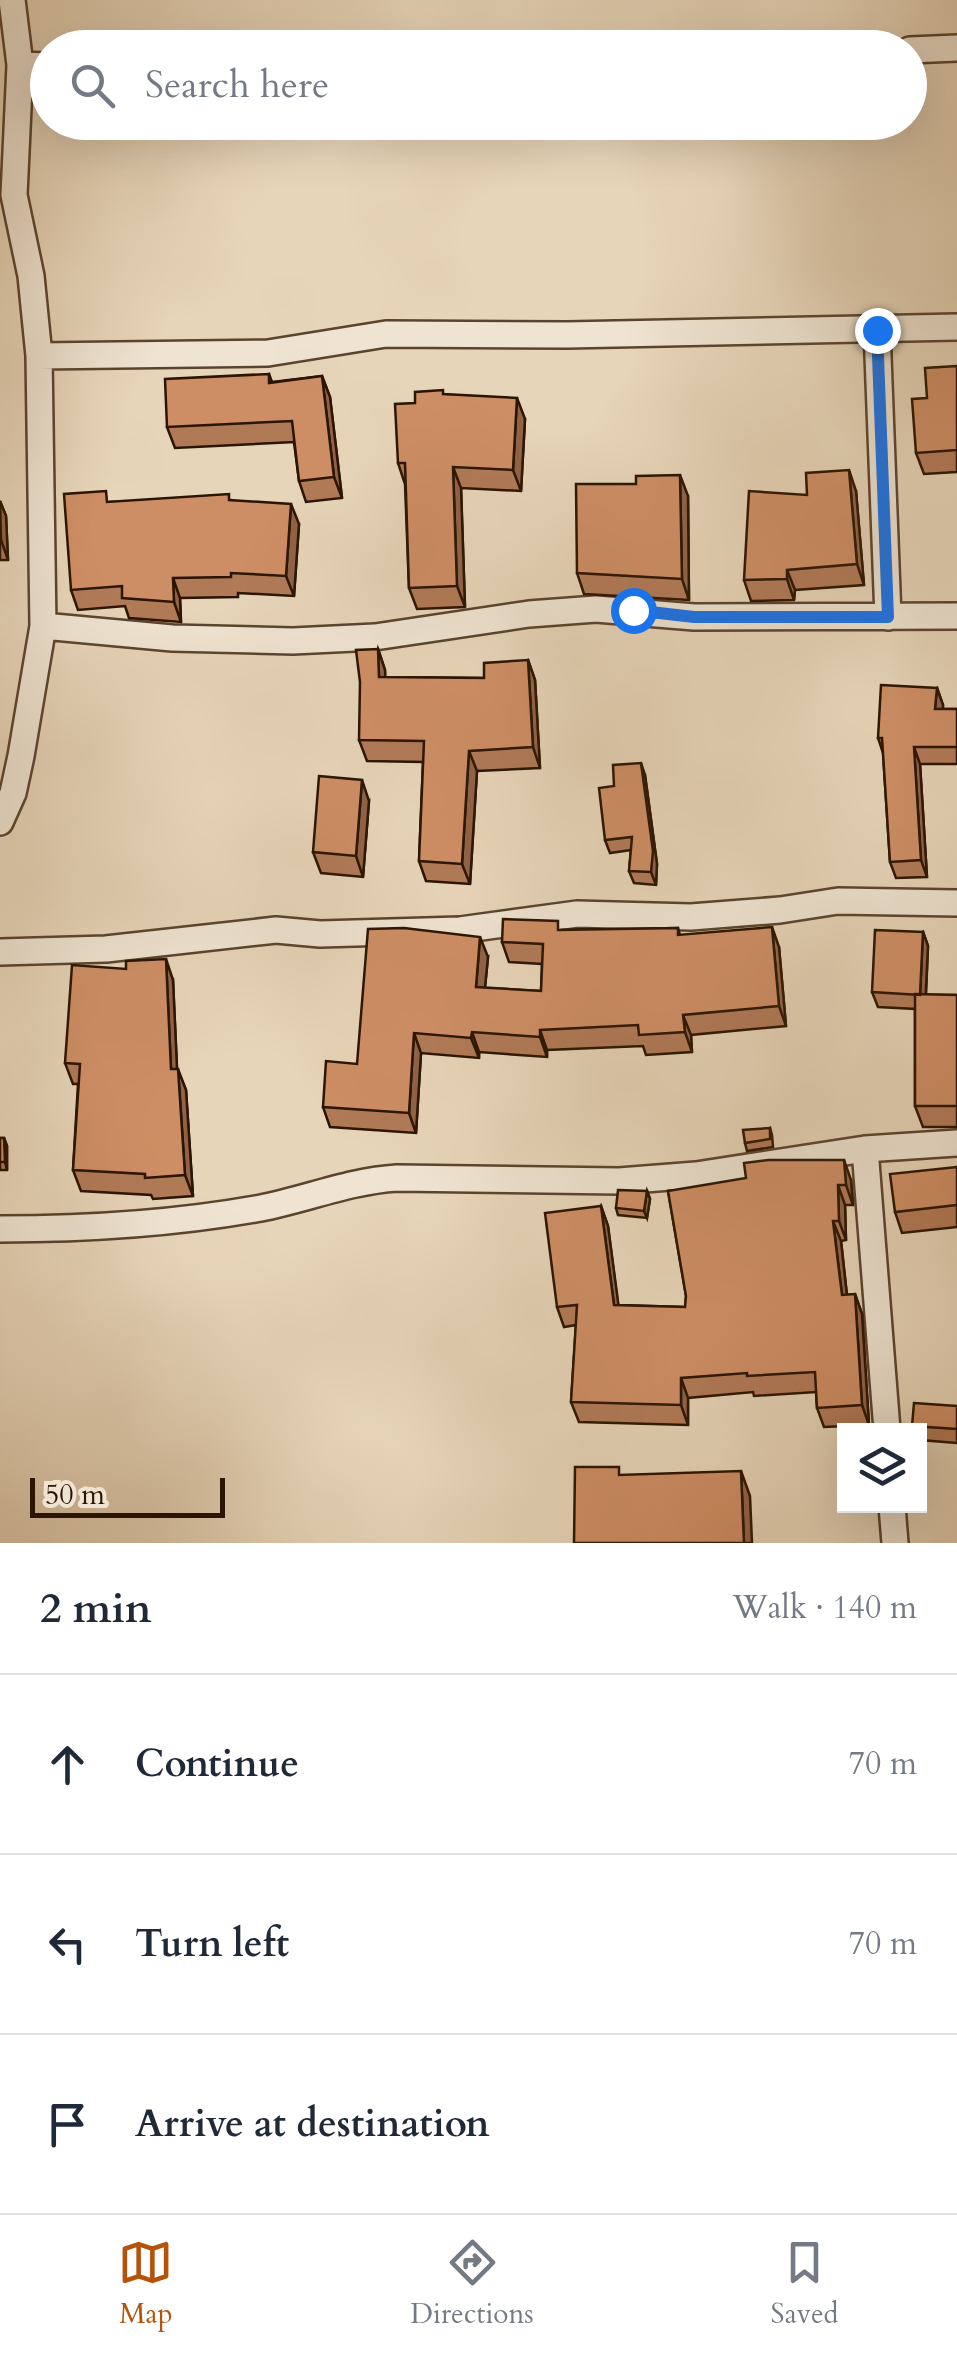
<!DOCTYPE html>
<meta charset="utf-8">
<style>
body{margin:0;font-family:Cardo,serif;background:#f2f2f3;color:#1f2937}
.controls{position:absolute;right:30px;bottom:30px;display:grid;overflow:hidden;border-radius:0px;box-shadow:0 10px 40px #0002}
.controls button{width:90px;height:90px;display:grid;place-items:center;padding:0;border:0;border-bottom:2px solid #e0e1e3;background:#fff;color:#1f2937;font:50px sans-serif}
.scale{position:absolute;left:30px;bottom:25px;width:195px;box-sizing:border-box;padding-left:10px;border:5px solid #2b1401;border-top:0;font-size:28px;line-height:35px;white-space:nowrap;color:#2b1401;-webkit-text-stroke:8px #efe4d2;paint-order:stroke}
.stop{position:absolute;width:30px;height:30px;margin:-22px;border:8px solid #1a73e8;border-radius:50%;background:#fff}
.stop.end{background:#1a73e8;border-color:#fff;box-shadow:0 2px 10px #0008}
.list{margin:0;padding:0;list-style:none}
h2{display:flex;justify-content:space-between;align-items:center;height:130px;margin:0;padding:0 40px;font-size:42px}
h2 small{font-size:32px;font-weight:400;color:#747a83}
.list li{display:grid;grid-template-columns:65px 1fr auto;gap:30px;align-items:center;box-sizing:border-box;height:180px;padding:0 40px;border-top:2px solid #e0e1e3}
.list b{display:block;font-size:38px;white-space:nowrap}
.list em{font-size:32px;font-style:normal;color:#747a83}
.icon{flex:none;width:55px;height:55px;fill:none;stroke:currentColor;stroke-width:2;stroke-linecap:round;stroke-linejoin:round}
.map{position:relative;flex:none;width:957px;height:1543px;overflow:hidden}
.search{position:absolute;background:#fff;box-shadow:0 10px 40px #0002;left:30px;right:30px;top:30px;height:110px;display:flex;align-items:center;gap:25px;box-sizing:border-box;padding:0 35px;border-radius:55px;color:#747a83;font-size:38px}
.sheet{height:670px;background:#fff}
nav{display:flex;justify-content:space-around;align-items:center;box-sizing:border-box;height:140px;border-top:2px solid #e0e1e3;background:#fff;font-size:28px;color:#747a83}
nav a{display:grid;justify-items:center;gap:5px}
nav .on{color:#b45309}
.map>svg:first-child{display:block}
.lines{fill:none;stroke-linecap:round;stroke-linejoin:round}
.minor-casing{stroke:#5a442f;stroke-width:30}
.minor{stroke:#efe4d2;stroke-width:25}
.wall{fill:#b17a57;stroke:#2b1401;stroke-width:2.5}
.shaded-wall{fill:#906347;stroke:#2b1401;stroke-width:2.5}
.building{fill:#ce8e65;stroke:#2b1401;stroke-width:2.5}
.route{stroke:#1a73e8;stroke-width:12}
</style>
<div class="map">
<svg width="957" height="1543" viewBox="0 0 957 1543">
<rect width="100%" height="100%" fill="#e7d5b9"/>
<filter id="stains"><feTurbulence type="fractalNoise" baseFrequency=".002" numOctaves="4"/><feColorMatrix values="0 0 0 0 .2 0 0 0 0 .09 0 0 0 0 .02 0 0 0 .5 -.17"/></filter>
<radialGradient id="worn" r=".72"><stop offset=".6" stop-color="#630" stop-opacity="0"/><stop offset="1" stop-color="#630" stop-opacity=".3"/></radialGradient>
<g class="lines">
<g class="minor-casing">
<path id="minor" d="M910,50L957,48
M20,65L48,66
M877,330L888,617
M39,356L268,353L386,334L567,335L957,327
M43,626L172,638L293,641L375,637L529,614L596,609L694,617L957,616
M0,822L13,793L21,756L43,626L39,356L31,276L14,195L20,65L12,0
M0,952L106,949L276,930L320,934L460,930L577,914L691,917L780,910L838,901L957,903
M865,1149L887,1430
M0,1229C84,1229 178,1223 261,1208C307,1199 349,1181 397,1178L619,1181L696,1175L865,1149L957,1143
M892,1506L895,1543"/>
</g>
<use href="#minor" class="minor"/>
</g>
<path class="wall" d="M957,366V472L924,474L916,453L927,398Z
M269,374L272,382L322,376L330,397L342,498L306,502L299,481L294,442L175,448L167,427Z
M444,394L525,419L521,491L461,488L465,607L417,609L409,588L405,484L398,463L415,403Z
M636,484L688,496L689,600L584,594L577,573Z
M856,491L864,585L795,590L794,600L751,601L744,580L807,495Z
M231,500L299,524L294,596L238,593V597L180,598L181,622L129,618L125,606L78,610L71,590L110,502Z
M0,501L6,516L8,560H0Z
M378,649L385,670V677L484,678L528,660L535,680L540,768L477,771L470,884L426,881L419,861L423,762L367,761L359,740Z
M937,688L943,705V709H957V764H920L927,877L896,878L890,862L883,753L878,738Z
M645,775L657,864L656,885L634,883L629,871L631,850L610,853L605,840L614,786Z
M369,801L363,877L321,873L313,852Z
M678,928L680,935L779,947L786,1026L691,1035L692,1052L646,1055L643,1046L547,1050V1057L479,1052V1058L421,1053L416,1133L330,1127L323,1107L357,1064L488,957L485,988L541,991L542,964L509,962L502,942L561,930Z
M923,932L928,946L926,995H957V1127H923L915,1106V1009L878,1007L872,992Z
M173,980L177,1069L186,1090L193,1196L153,1199L151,1195L81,1191L73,1170L78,1084H73L65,1063Z
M770,1128L772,1135L773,1147L747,1151L745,1143Z
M0,1138H4L7,1146V1170H0Z
M957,1167V1227L902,1233L895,1212Z
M851,1180L853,1205H845L846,1240L841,1241L847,1295L855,1294L862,1314L869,1425L824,1427L817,1408L816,1392L754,1396L753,1392L688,1398V1425L579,1422L571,1402L576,1325L564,1327L557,1307L601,1206L608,1226L618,1305L685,1307L686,1296L668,1191Z
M647,1191L650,1199L647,1218L618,1215L616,1208Z
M957,1406V1443L920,1440V1430H914L912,1426Z"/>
<path class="shaded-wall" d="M322,376L330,397L342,498L334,477Z
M517,398L525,419L521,491L513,470Z
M453,467L461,488L465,607L457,586Z
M849,470L856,491L864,585L857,564Z
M680,475L688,496L689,600L682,579Z
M0,501L6,516L8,560L1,540Z
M291,504L299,524L294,596L286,576Z
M787,570L795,590L794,600L787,579Z
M173,578L180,598L181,622L174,602Z
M378,649L385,670L386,697L379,677Z
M528,660L535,680L540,768L533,747Z
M937,688L943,705L941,726L935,709Z
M914,747L920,764L927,877L921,860Z
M469,751L477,771L470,884L462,864Z
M641,763L645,775L657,864L656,885L651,872Z
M362,780L369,801L363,877L356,856Z
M772,927L779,947L786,1026L779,1006Z
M923,932L928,946L925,1009L920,995Z
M480,937L488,957L483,1007L476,987Z
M166,959L173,980L178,1090L171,1069Z
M683,1015L691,1035L692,1052L685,1032Z
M540,1030L547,1050V1057L540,1037Z
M472,1032L479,1052V1058L471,1038Z
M414,1033L421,1053L416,1133L409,1113Z
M178,1069L186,1090L193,1196L185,1175Z
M4,1138L7,1146V1170L5,1162Z
M844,1160L851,1180L853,1205L846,1185Z
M838,1185L845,1205L846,1240L839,1221Z
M647,1191L650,1199L647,1218L644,1211Z
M601,1206L608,1226L621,1324L614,1305Z
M833,1221L841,1241L849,1315L842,1295Z
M855,1294L862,1314L869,1425L862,1405Z
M681,1378L688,1398V1425L681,1405Z
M741,1471L750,1496L752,1543H744Z"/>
<path class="building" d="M957,366V450L916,453L912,399L927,398L925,368Z
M269,374V383L322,376L334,477L299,481L292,421L167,427L165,379Z
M443,390V394L517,398L513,470L453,467L457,586L409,588L405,463H398L395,404L415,403V392Z
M849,470L857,564L787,570V579L744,580L749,491L807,495L806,473Z
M680,475L682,579L577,573L576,484H636V476Z
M106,491L107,502L229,494V500L291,504L286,576L231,573V577L173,578L174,602L122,598V586L71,590L64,494Z
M378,649L379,677L484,678V663L528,660L533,747L469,751L462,864L419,861L424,741L359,740L360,682L356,650Z
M881,685L937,688L935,709H957V747H914L921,860L890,862L882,738H878Z
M641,763L653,851L651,872L629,871L632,837L605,840L599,788L614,786L613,765Z
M319,776L362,780L356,856L313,852Z
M503,919L558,921V930L678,928V935L772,927L779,1006L683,1015L685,1032L639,1035L638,1025L540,1030V1037L472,1032L471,1038L414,1033L409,1113L323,1107L326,1061L357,1064L368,929L404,928L480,937L476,987L541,991L543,944L502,942Z
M875,930L923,932L920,995L872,992Z
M166,959L171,1069H178L185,1175L145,1178V1174L73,1170L80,1064L65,1063L72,965L126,969V961Z
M915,994L957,995V1106H915Z
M770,1128V1139L745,1143L743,1130Z
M0,1138H4L5,1162H0Z
M769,1160H844L846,1185H838L839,1221H833L842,1295L855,1294L862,1405L817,1408L815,1372L747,1376V1373L681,1378V1405L571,1402L577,1305L557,1307L545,1213L601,1206L614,1305L685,1307L686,1296L668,1191L746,1178L744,1163Z
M957,1167V1205L895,1212L890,1174Z
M618,1190L647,1191L644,1211L616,1208Z
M914,1403L957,1406V1429L912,1426Z
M575,1467H619V1475L741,1471L744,1543H574Z"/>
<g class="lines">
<path class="route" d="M633,610L694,617H888L877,330"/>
</g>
<rect width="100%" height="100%" filter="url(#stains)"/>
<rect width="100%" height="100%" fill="url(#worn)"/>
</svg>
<div class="controls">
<button><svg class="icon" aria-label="layers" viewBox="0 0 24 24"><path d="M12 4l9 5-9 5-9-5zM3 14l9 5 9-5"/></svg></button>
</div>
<div class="scale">50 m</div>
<div class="stop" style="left:633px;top:610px"></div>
<div class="stop end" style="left:877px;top:330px"></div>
<div class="search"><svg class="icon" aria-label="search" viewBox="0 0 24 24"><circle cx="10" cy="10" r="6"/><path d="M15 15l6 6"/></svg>Search here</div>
</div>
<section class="sheet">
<h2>2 min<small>Walk · 140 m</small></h2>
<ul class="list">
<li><svg class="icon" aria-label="ahead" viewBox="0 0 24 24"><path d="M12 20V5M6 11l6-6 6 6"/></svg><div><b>Continue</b></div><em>70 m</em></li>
<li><svg class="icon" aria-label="left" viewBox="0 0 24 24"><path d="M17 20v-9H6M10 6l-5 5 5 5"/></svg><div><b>Turn left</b></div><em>70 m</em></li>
<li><svg class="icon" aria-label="arrive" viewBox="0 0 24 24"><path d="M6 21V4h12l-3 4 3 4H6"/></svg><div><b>Arrive at destination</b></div></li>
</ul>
</section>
<nav>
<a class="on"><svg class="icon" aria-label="map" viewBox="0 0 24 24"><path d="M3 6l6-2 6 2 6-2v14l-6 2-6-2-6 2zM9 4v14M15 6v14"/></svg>Map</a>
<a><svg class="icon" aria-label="directions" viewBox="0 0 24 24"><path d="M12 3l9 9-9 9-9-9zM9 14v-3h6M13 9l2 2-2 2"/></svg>Directions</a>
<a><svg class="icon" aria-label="saved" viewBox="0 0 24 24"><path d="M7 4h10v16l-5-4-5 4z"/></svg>Saved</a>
</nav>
